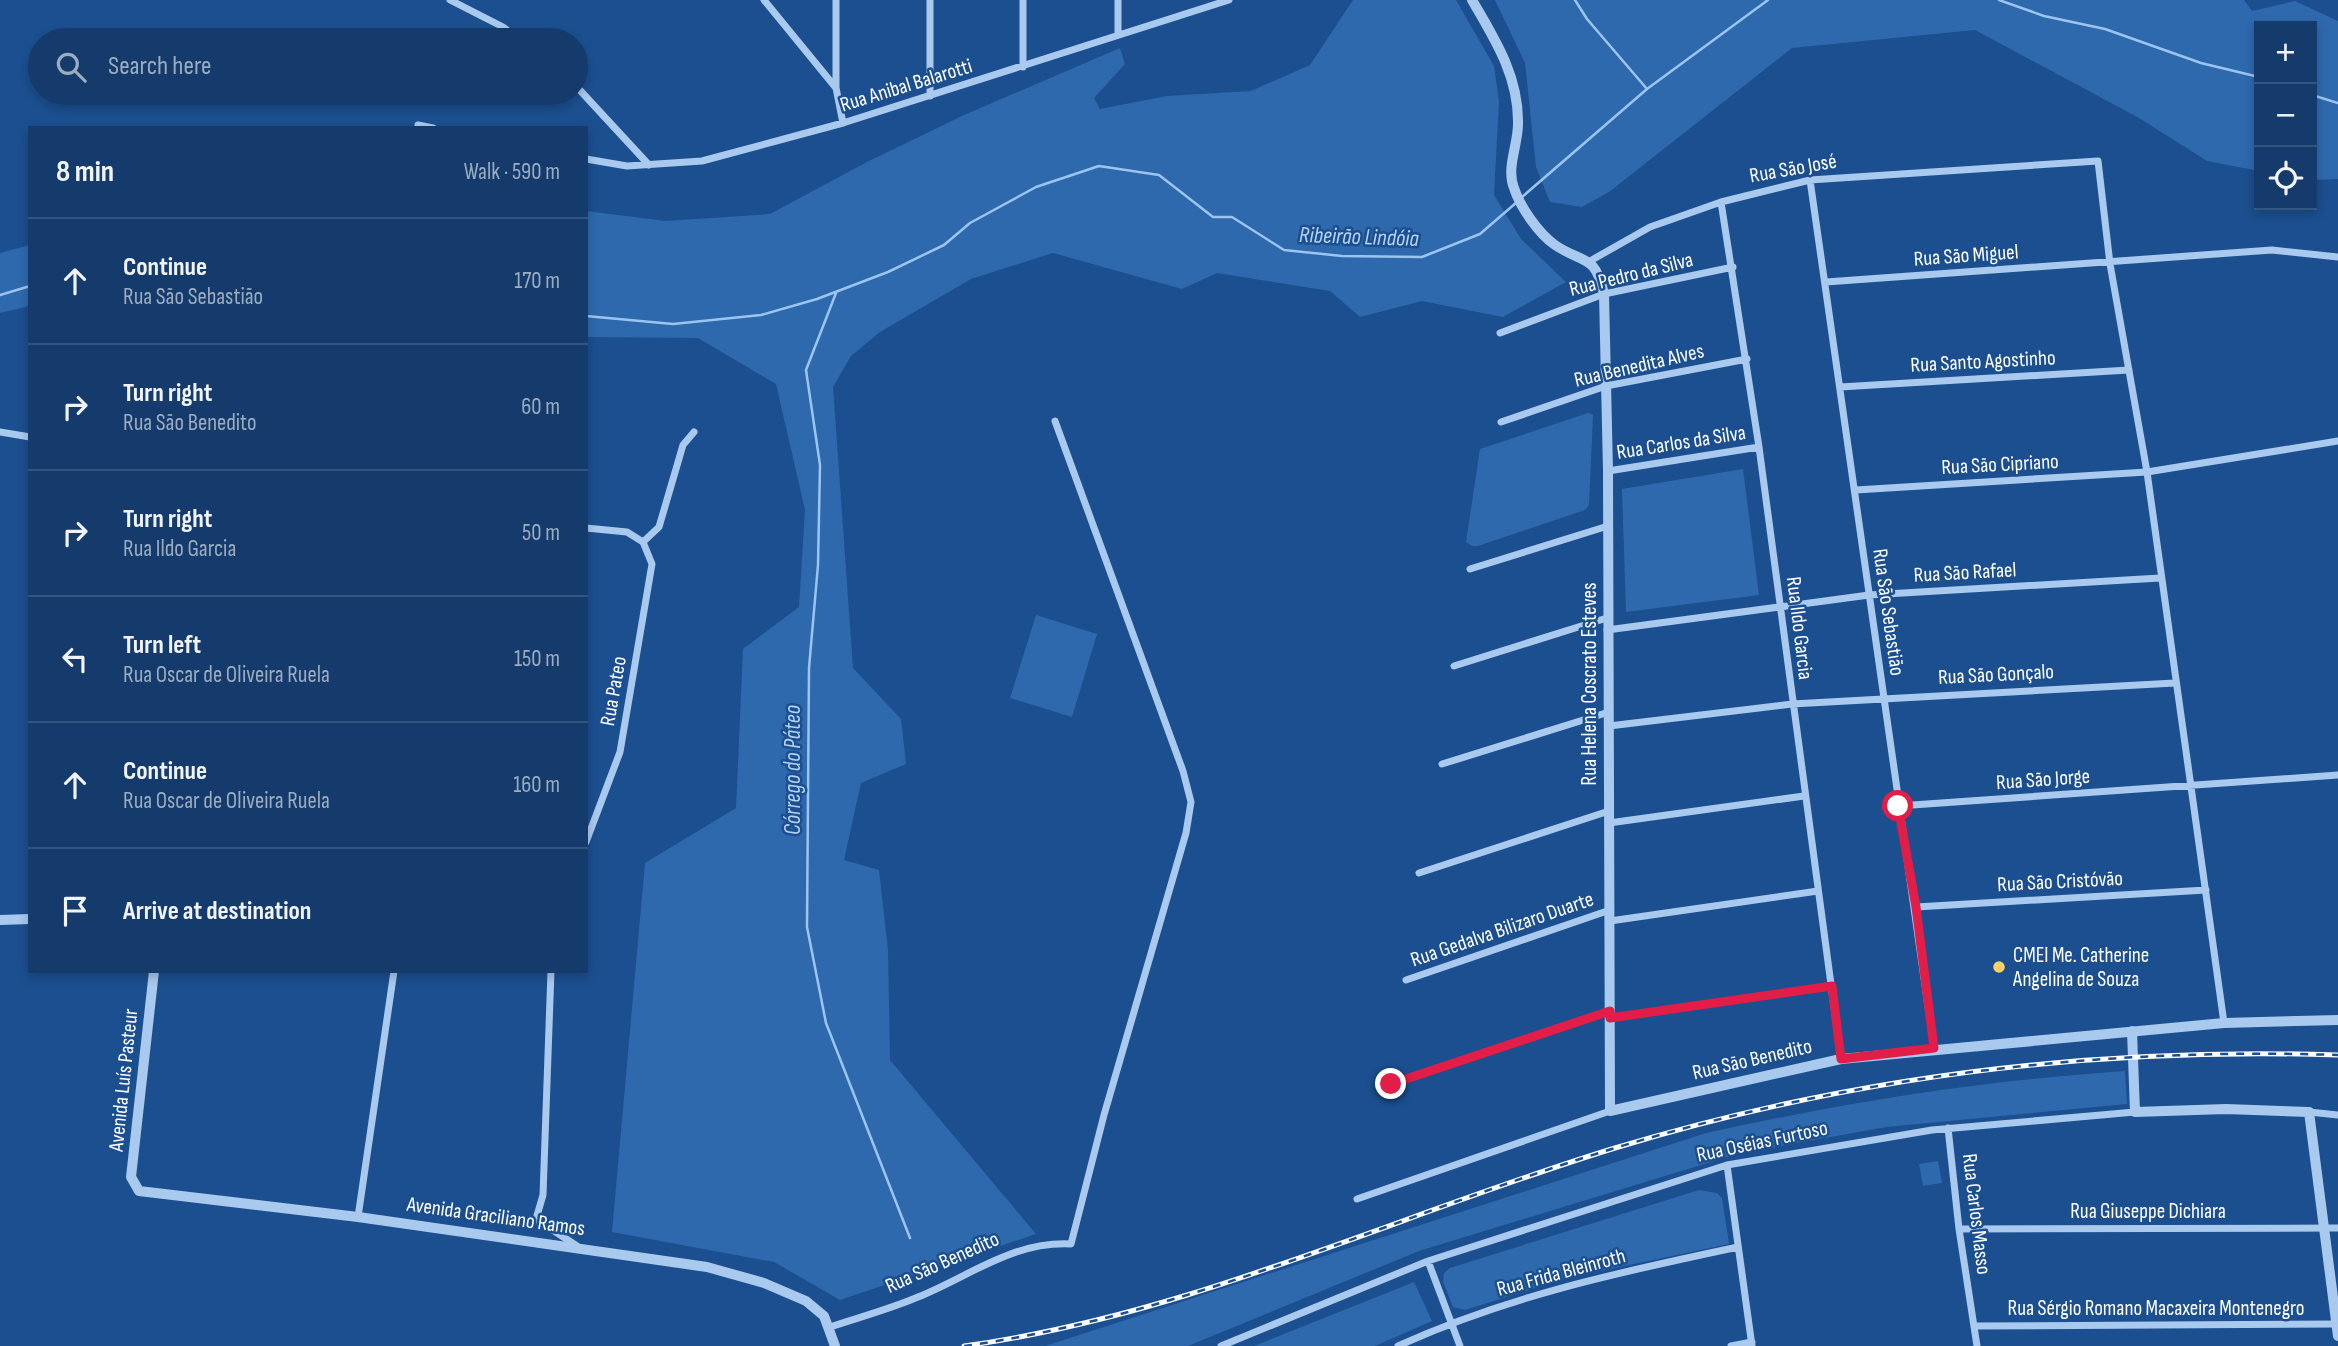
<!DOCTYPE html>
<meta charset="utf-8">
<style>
body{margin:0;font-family:"Sofia Sans Condensed",sans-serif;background:#214673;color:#f1f3f6}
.controls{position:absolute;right:21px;top:21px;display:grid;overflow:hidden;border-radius:0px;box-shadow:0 4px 10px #0003}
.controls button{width:63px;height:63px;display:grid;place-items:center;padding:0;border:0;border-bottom:2px solid #33557e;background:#143b6b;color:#f1f3f6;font:35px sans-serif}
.stop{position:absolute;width:21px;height:21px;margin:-16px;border:5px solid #e11d48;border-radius:50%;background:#fff}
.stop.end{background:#e11d48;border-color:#fff;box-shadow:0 2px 7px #0008}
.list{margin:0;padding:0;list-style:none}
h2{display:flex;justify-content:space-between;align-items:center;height:91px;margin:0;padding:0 28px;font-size:30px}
h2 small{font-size:23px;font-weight:400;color:#9dadc1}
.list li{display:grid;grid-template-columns:46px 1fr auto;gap:21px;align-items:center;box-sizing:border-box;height:126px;padding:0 28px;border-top:2px solid #33557e}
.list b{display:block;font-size:26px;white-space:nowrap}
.list p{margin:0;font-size:23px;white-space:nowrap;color:#9dadc1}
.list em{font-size:23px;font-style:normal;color:#9dadc1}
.icon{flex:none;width:38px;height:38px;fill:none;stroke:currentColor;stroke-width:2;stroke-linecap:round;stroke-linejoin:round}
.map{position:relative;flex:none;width:2338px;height:1346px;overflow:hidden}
.search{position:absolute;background:#143b6b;box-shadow:0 4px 10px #0003;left:28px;top:28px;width:560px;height:77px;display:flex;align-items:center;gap:18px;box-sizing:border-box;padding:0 24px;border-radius:38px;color:#9dadc1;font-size:26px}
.panel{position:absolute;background:#143b6b;box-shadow:0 4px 10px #0003;left:28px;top:126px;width:560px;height:847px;border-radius:0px}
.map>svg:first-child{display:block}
.green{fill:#2e69ad}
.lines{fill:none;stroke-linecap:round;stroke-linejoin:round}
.stream{stroke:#9cc4f0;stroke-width:2.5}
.minor{stroke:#a9c9ee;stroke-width:7}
.tertiary{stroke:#a9c9ee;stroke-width:10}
.rail-casing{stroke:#fff;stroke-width:5}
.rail{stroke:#1b4f8f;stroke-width:2.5;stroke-dasharray:8;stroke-linecap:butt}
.route{stroke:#e11d48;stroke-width:9}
.poi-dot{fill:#ffd166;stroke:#1b4f8f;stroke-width:2.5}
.labels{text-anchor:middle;stroke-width:5;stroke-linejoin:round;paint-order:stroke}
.street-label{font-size:21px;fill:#fff;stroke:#1b4f8f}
.poi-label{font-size:21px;fill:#fff;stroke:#1b4f8f;text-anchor:start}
.water-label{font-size:23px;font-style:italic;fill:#b5d3f5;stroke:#1b4f8f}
</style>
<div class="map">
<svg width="2338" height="1346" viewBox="0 0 2338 1346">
<rect width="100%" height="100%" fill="#1b4f8f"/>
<path class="green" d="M1353,0H1456L1494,66L1499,101L1494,195L1521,239L1566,282L1503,317L1422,301L1360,317L1330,291L1217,273L1182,289L1053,253L971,279L880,332L851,356L833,387L853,668L901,719L906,764L861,783L844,860L879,870L888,950L890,1060L1036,1234L840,1300L774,1262L612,1232L645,863L736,808L743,649L799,607L805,510L776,384L698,338L586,337V211L666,221L770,214L867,162L964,115L1120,48L1125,64L1094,98L1100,109L1167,96L1251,91L1310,65Z
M1495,0H2244L2252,11L2295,1L2338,21V179L2312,180V26H2259V171L2207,161L2139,118L1975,30L1792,48L1609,192L1582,207L1550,202L1536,167L1525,63Z
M30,245V306L0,313V253Z
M1588,413L1593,415L1589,505L1585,510L1478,546H1472L1466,542L1480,449Z
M1743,469L1759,595L1626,612L1622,489Z
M1036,615L1097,634L1072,717L1010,698Z
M2125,1071L2127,1104L1886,1127L1737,1154L1419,1251L1188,1346H1045L1706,1133C1848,1102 1980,1081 2125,1071Z
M1938,1161L1942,1183L1923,1186L1919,1164Z
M1699,1190L1717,1193L1722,1198L1729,1244L1567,1278L1465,1310L1453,1307L1443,1282L1444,1273L1450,1268Z
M1414,1282L1432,1321L1375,1346H1254Z"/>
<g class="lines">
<path class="stream" d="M1575,0L1587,19L1647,89
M1999,0L2044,16L2105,29L2201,63L2259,77
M2312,95L2338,103
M1522,197L1647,89L1768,0
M836,293L806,370L820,465L818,565L809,668L807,927L826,1023L910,1238
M0,295L30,286
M586,316L673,324L761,315L817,299L888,272L944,245L970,223L1036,187L1099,166L1159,175L1213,217H1232L1284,250L1342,256L1422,257L1480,234L1517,202"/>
<path class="minor" d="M450,0L503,27L520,40
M764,0L836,88L843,123
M1023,0V67
M1118,0V34
M576,86L649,165
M836,87V0
M930,96V0
M418,125L433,128
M586,159L627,166L702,161L843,123L1229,0
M1810,180L1934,1048
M1721,202L1759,447L1841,1059
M1590,261L1650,227L1721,202L1810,180L2098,161L2110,264L2147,472L2224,1023
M1826,282L2272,250L2338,257
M1500,333L1604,294L1733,267
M1840,387L2129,370
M1501,422L1606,386L1747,359
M0,432L30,437
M1608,471L1759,447
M1856,490L2147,472L2338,441
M586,528L627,532L643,542
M643,542L659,527L683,445L694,432
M1470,569L1608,526
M1607,630L1869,595L2160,578
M1454,666L1607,618
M1609,726L1792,704L2175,683
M1442,764L1609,712
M1898,806L2338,775
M1609,823L1804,796
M586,842L620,752L652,564L643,542
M1419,873L1609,811
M1916,907L2206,890
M1610,921L1818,891
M551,971L543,1195L536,1219L577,1246
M1406,980L1610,910
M1610,1018L1832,986
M1391,1084L1610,1011
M2309,1112L2338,1115
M1948,1128L1959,1229L1977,1346
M1727,1165L1752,1346
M1357,1199L1610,1111
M358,1217L394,971
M1959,1229L2338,1228
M1428,1261L1460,1346
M1975,1326L2338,1324
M830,1327C860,1317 890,1309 918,1297C970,1276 1013,1241 1071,1244L1104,1115L1186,833L1191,802L1183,771L1055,421
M1221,1346L1428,1261L1727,1165L1932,1130L2135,1112
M1398,1346C1508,1296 1620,1272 1738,1247
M1731,1346L1752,1342"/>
<path class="tertiary" d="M1472,0C1495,39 1519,77 1518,124C1518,145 1506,168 1514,188C1520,207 1539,234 1555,245C1583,264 1595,253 1604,294L1608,471L1610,1111L1841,1059L2224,1023L2338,1020
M0,920L30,919
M154,971L131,1177L139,1191L358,1217L707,1267L764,1283L806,1301L824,1316L835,1346
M2132,1031L2135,1112L2226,1109L2309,1112L2338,1336"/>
<g class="rail-casing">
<path id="rail" d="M964,1346C1190,1315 1399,1214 1615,1148C1849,1077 2094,1047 2338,1055"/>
</g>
<use href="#rail" class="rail"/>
</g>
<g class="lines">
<path class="route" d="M1391,1084L1610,1011V1018L1832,986L1841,1059L1934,1048L1916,907L1898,806"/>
</g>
<circle class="poi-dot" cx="1999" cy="967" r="7"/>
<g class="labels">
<g class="street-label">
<text transform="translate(906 85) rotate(-17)" y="7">Rua Anibal Balarotti</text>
<text transform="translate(1793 168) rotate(-10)" y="7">Rua São José</text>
<text transform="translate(1966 255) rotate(-4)" y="7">Rua São Miguel</text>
<text transform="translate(1631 274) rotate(-14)" y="7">Rua Pedro da Silva</text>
<text transform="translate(1983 361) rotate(-3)" y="7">Rua Santo Agostinho</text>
<text transform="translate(1639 365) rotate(-13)" y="7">Rua Benedita Alves</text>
<text transform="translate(1681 442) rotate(-9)" y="7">Rua Carlos da Silva</text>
<text transform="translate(2000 464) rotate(-3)" y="7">Rua São Cipriano</text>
<text transform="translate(1965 572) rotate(-3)" y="7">Rua São Rafael</text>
<text transform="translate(1889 612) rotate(82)" y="7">Rua São Sebastião</text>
<text transform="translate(1800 628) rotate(83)" y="7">Rua Ildo Garcia</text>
<text transform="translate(1996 674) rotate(-3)" y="7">Rua São Gonçalo</text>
<text transform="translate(1589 684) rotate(-90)" y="7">Rua Helena Coscrato Esteves</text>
<text transform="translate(613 691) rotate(-80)" y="7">Rua Pateo</text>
<text transform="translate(2043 779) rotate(-4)" y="7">Rua São Jorge</text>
<text transform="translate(2060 881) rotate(-3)" y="7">Rua São Cristóvão</text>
<text transform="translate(1502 929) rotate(-19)" y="7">Rua Gedalva Bilizaro Duarte</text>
<text transform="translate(1752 1059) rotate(-13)" y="7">Rua São Benedito</text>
<text transform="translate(123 1080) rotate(-84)" y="7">Avenida Luís Pasteur</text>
<text transform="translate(1762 1141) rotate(-12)" y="7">Rua Oséias Furtoso</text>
<text x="2148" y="1218">Rua Giuseppe Dichiara</text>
<text transform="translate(1977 1214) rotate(83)" y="7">Rua Carlos Masso</text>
<text transform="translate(496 1216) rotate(8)" y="7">Avenida Graciliano Ramos</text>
<text transform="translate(942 1262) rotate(-24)" y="7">Rua São Benedito</text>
<text transform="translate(1561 1272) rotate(-15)" y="7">Rua Frida Bleinroth</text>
<text x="2156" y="1315">Rua Sérgio Romano Macaxeira Montenegro</text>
</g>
<g class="poi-label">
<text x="2013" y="962">CMEI Me. Catherine<tspan x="2013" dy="24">Angelina de Souza</tspan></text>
</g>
<g class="water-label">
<text transform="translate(1359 236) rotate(2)" y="8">Ribeirão Lindóia</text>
<text transform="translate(792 770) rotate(-90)" y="8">Córrego do Páteo</text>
</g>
</g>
</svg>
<div class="controls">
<button>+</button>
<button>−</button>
<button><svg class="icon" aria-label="locate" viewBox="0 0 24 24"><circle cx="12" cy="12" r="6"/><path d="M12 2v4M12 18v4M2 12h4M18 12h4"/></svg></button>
</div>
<div class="stop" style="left:1898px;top:806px"></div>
<div class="stop end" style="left:1391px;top:1084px"></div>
<div class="search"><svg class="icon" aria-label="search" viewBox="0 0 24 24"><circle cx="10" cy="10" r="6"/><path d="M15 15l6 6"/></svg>Search here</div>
<section class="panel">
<h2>8 min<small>Walk · 590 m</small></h2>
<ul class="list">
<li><svg class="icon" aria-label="ahead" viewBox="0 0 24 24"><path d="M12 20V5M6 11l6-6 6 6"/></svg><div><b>Continue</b><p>Rua São Sebastião</p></div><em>170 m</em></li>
<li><svg class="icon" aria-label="right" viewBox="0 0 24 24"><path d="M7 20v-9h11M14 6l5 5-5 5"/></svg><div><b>Turn right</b><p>Rua São Benedito</p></div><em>60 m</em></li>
<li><svg class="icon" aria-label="right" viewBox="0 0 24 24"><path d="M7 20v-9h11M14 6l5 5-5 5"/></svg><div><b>Turn right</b><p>Rua Ildo Garcia</p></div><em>50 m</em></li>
<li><svg class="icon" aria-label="left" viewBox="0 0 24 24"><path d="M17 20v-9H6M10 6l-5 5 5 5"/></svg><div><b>Turn left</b><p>Rua Oscar de Oliveira Ruela</p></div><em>150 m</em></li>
<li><svg class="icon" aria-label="ahead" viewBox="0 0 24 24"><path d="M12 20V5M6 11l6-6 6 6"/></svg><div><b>Continue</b><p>Rua Oscar de Oliveira Ruela</p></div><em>160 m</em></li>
<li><svg class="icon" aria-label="arrive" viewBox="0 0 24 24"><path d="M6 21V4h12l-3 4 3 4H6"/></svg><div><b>Arrive at destination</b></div></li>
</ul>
</section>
</div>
